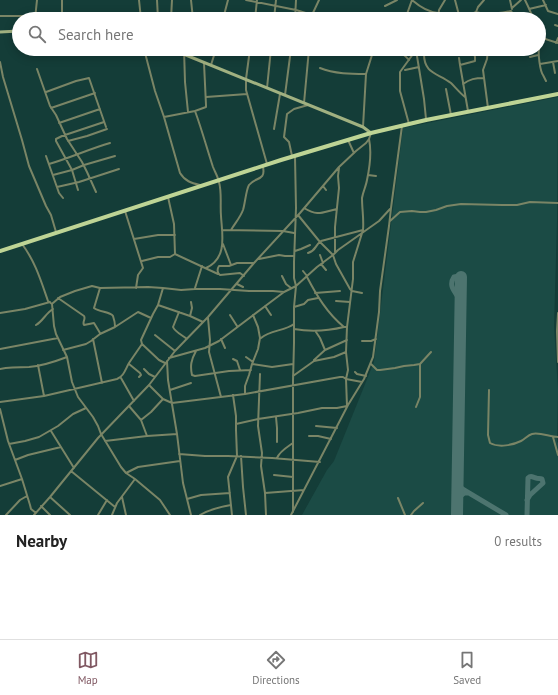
<!DOCTYPE html>
<style>
body{margin:0;font-family:"PT Sans",sans-serif;background:#f2f2f2;color:#222}
.list{margin:0;padding:0;list-style:none}
h2{display:flex;justify-content:space-between;align-items:center;height:52px;margin:0;padding:0 16px;font-size:17px}
h2 small{font-size:13px;font-weight:400;color:#767676}
.icon{flex:none;width:22px;height:22px;fill:none;stroke:currentColor;stroke-width:2;stroke-linecap:round;stroke-linejoin:round}
.map{position:relative;flex:none;width:558px;height:515px;overflow:hidden}
.search{position:absolute;background:#fff;box-shadow:0 2px 10px #0003;left:12px;right:12px;top:12px;height:44px;display:flex;align-items:center;gap:10px;box-sizing:border-box;padding:0 14px;border-radius:22px;color:#767676;font-size:15px}
.sheet{height:124px;background:#fff}
nav{display:flex;justify-content:space-around;align-items:center;box-sizing:border-box;height:56px;border-top:1px solid #e0e0e0;background:#fff;font-size:11px;color:#767676}
nav a{display:grid;justify-items:center;gap:2px}
nav .on{color:#805862}
.map>svg:first-child{display:block}
.built{fill:#1b4b45}
.lines{fill:none;stroke-linecap:round;stroke-linejoin:round}
.taxiway{stroke:#4d746f;stroke-width:5}
.runway{stroke:#4d746f;stroke-width:12}
.street{stroke:#7a8566;stroke-width:2}
.secondary{stroke:#a1b181;stroke-width:3}
.primary{stroke:#bed495;stroke-width:4}
</style>
<div class="map">
<svg width="558" height="515" viewBox="0 0 558 515">
<rect width="100%" height="100%" fill="#143d38"/>
<path class="built" d="M558,97L557,222L554,326L558,390L557,442L558,443V515H302L327,470L334,461L374,362L403,128Z"/>
<g class="lines">
<path class="taxiway" d="M460,306C460,303 459,301 459,299C455,291 448,286 454,277L459,276L461,277
M458,481L460,487L464,490L506,515
M457,499L464,493H468
M527,515L528,478C531,475 532,477 536,478C538,479 540,478 542,479L543,483L542,484L530,495L527,500"/>
<path class="runway" d="M457,515L461,277"/>
<path class="street" d="M62,0V19
M139,0L141,19
M157,0L158,19
M191,0L193,19
M246,0L296,10L325,19
M412,0C420,7 428,12 438,13
M455,0L459,15
M510,0L512,9
M525,0C528,6 531,12 533,19
M543,0L548,11L558,14
M385,6L397,0
M512,8L521,0
M529,9L546,5
M476,12L478,7L484,0
M0,16H35
M35,19L37,0
M171,19L172,0
M223,19L228,0
M255,19L257,0
M274,19L276,0
M295,19L296,0
M312,19V15L319,0
M402,19L407,14L412,0
M438,19L439,10L445,0
M443,19L459,15L472,14L476,12C487,16 500,13 511,11L516,19
M470,19L472,14
M555,25L558,26
M539,37L558,43
M556,43L558,38
M539,47L542,38
M144,49L155,91L164,117L180,173C185,181 191,183 200,185
M184,49L185,82L188,112
M250,49L246,79V90L267,164
M488,49L487,59L483,70L488,108
M539,49C538,54 540,71 543,75C544,77 545,79 546,81
M416,50L424,99L426,119
M390,51L392,50C399,51 405,55 409,60
M416,51L424,54C424,74 438,73 451,83C456,88 460,93 465,97
M424,54L427,51L440,49
M530,57L538,55
M459,58L460,65
M0,62L3,77L22,140L29,166L46,206L51,215L56,232
M553,62L555,73
M540,64L558,61
M211,65L216,49
M320,68C334,74 352,74 366,74
M37,69L50,106L56,115L67,139L82,162L87,172L96,192
M405,70L419,67
M463,84C470,79 475,78 484,78
M267,88L271,49
M446,89L451,115
M46,92L76,81L89,78L106,127
M285,95L291,49
M206,97L247,94
M304,103L309,49
M51,108L95,93
M195,111C202,130 207,149 213,167C215,172 218,177 219,182C222,193 220,204 221,216C222,234 228,258 206,268
M468,111L460,65L475,61V57L473,49
M164,117L195,111L206,107V105L204,63
M59,123L100,109
M409,124L400,91V72L416,50
M363,127L366,74L372,55L375,49
M274,129L280,94
M348,140L354,153
M68,141L87,136L107,129
M46,156L59,193L63,198
M292,156L289,142L284,137L287,114L294,109L308,105
M49,164C70,158 89,149 110,143
M72,170L84,165L115,156
M53,175L72,170
M368,175L376,176
M323,186L326,190
M57,187L79,182L119,169
M78,190L72,170L56,141V139L62,136L104,122
M168,197L174,224L175,254
M304,208C319,217 322,212 337,209
M125,211L143,268L138,275L136,288
M298,215L320,242L333,255L336,264L350,289L352,291L362,293
M390,221L400,212L412,211L420,212H426L436,210L447,206L461,204L502,205H517L530,202L558,203
M222,230L283,231L294,233
M231,230C235,223 240,218 243,210C245,204 246,190 249,185C255,177 266,181 263,167
M134,239L158,235H175
M22,244C35,261 41,281 48,301L52,304L54,326L56,334L67,357L72,382L78,397L93,417L98,426L101,434L121,467L126,473L135,479L160,500L170,515
M223,244L231,265
M295,251L301,249L310,245
M335,252V227L339,188L338,176L339,168
M308,253C317,250 314,246 321,241L363,230
M175,254L218,274
M320,255L323,263
M259,259L279,255L285,256H294
M142,261L158,257H170L175,254
M321,264L326,270
M303,271L307,276
M244,276L240,273L220,275C217,273 217,269 219,266H229L237,263H254
M282,276L286,284L291,288
M307,277C317,296 327,313 344,327H347
M237,284L243,287
M100,288L94,308C99,312 111,312 113,316C114,319 115,323 115,326
M195,288L202,266
M315,293L340,291
M58,298L84,316C86,319 82,322 84,325L94,323L100,333
M336,301L350,302
M53,303L60,297L75,291L92,286L100,288L148,287L163,288
M158,305L163,288L181,290L195,289H220L249,291H273L284,292
M265,306L271,315
M294,307L304,304L308,300L318,298
M179,312L173,327C175,332 182,335 187,339
M0,313L25,309L50,302
M558,313L557,331L558,362
M230,315L237,326
M190,316L192,308L191,302
M208,318L210,340L209,352L221,397
M36,325C43,321 46,313 53,309
M294,329C311,332 327,331 344,327
M316,332L320,338L325,350
M155,335L175,351
M261,338C270,330 285,331 294,324
M93,339L102,383
M221,339L225,348
M362,341H371L376,339
M142,344L159,360L165,363
M0,349L58,338
M63,350L86,344L91,341L100,334L115,327L138,312L151,318
M196,351C191,360 190,366 192,375L195,376L229,371L251,370
M246,357L253,362
M169,358L205,348L219,341L284,292L296,286L317,267L333,255L338,250L379,221L390,209
M233,359L237,361L240,370
M314,360L325,350L347,340
M167,361L168,380L177,434L183,483L191,515
M129,364L140,373L141,375L139,377
M252,364L272,367L293,364
M371,364L377,370H380L395,368L404,366L414,365L420,364L431,352
M38,365L44,396
M0,369C10,367 19,367 29,367C42,366 54,362 67,357
M144,369L149,374L155,377
M355,372L357,374L366,376
M260,374L258,426L262,453L261,466L265,493L266,515
M293,376L314,361L334,357L346,352
M121,378L134,401
M362,382L346,379L348,370L346,352L347,327L353,279V262L363,230C364,219 362,209 362,198C363,192 366,186 367,180C370,166 372,153 369,139
M149,385L163,399
M170,390L191,383
M489,390L488,435L490,443C499,448 513,445 521,441C525,439 528,435 532,434C540,432 550,437 558,437
M245,394V386L249,375L252,364L258,349L260,338L258,327L253,315
M0,402L44,396L117,379C124,376 125,370 129,363C133,357 138,350 142,344L141,340L153,314L158,305L190,316L203,322
M129,406L141,420L147,436
M416,407L420,397V364
M0,409L8,441L22,479L30,505L31,509L36,513
M276,417L277,428V442
M141,420L151,412L163,399L172,403L245,394L340,377H343L346,379L347,406L348,405
M236,424L258,419L298,413L322,408H337L347,406
M316,426L337,428
M51,431L74,468
M309,436H318L331,439
M553,437L558,455
M105,441L147,436L177,434
M9,444L25,441L39,437L58,426L73,414L86,408
M179,454L205,456H228L272,458L320,462
M241,456L243,487L246,515
M277,458C280,451 286,448 293,443
M15,460L28,455L61,447
M71,471L115,507
M126,473L138,467L180,461
M274,475L293,477
M0,486L22,479
M265,493L304,490
M50,497L70,515
M122,497L126,515
M398,498L405,515
M187,499L201,495L230,493
M41,506L50,515
M293,512V381L294,343V307L296,286L294,278V262L296,208L295,157
M6,515L20,500L27,496
M34,515L50,497L98,438L149,385L175,351L208,317L254,263L300,213L339,167L356,151L366,143L369,139L371,133
M98,515L107,500
M112,515L117,503L135,479
M200,515C210,509 220,507 231,505
M232,515L228,477L237,456L236,430V416L233,395
M291,515L348,405L364,379L373,357L379,312L380,291L389,226L391,208L402,126
M411,515L414,511L423,503"/>
<path class="secondary" d="M0,32L19,31
M171,49L363,127L371,133"/>
<path class="primary" d="M0,251L281,160L371,133L426,120L558,94"/>
</g>
</svg>
<div class="search"><svg class="icon" aria-label="search" viewBox="0 0 24 24"><circle cx="10" cy="10" r="6"/><path d="M15 15l6 6"/></svg>Search here</div>
</div>
<section class="sheet">
<h2>Nearby<small>0 results</small></h2>
<ul class="list">
</ul>
</section>
<nav>
<a class="on"><svg class="icon" aria-label="map" viewBox="0 0 24 24"><path d="M3 6l6-2 6 2 6-2v14l-6 2-6-2-6 2zM9 4v14M15 6v14"/></svg>Map</a>
<a><svg class="icon" aria-label="directions" viewBox="0 0 24 24"><path d="M12 3l9 9-9 9-9-9zM9 14v-3h6M13 9l2 2-2 2"/></svg>Directions</a>
<a><svg class="icon" aria-label="saved" viewBox="0 0 24 24"><path d="M7 4h10v16l-5-4-5 4z"/></svg>Saved</a>
</nav>
